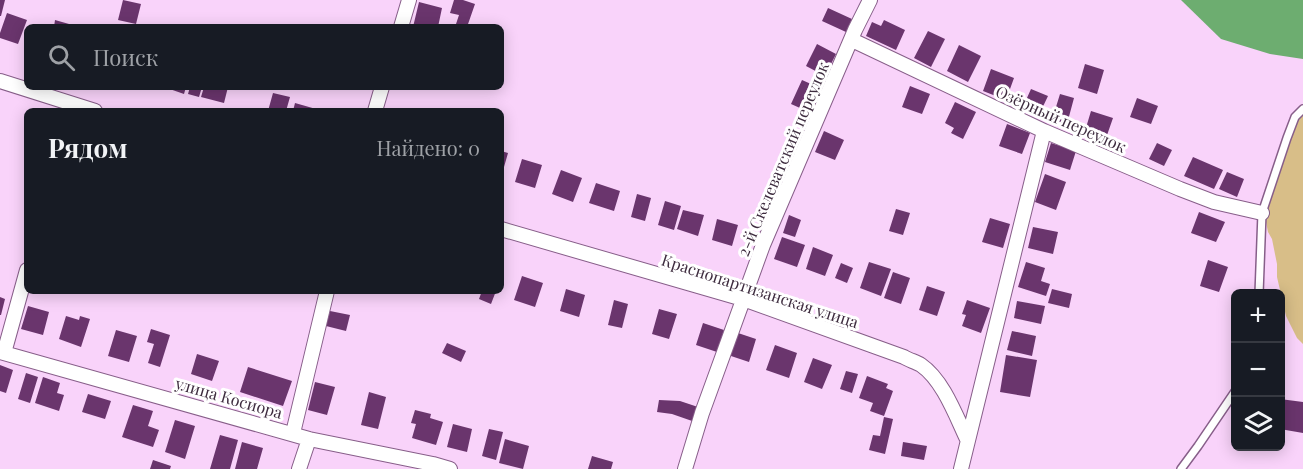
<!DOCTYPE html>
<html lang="ru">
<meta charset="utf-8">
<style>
body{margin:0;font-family:"Playfair Display",serif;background:#242831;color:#f1f3f6}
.controls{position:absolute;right:18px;bottom:18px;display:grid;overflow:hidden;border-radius:9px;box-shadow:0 3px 15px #0003}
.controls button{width:54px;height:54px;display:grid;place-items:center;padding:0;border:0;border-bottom:2px solid #363941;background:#171b24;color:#f1f3f6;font:30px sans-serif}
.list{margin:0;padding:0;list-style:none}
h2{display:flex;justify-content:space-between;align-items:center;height:78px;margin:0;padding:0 24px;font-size:26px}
h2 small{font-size:20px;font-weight:400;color:#9ea1a6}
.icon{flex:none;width:33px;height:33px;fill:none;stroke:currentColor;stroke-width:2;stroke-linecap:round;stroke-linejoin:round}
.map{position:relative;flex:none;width:1303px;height:469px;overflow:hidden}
.search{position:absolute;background:#171b24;box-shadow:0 3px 15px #0003;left:24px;top:24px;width:480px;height:66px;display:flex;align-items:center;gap:15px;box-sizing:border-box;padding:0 21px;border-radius:9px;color:#9ea1a6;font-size:22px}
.panel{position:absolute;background:#171b24;box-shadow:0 3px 15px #0003;left:24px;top:108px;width:480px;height:186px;border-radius:9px}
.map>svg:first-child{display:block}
.green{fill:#d8be88}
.water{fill:#6dad70}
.building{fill:#6a356d}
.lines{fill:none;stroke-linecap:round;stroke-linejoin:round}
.lane-casing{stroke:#875e89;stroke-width:10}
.street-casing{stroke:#875e89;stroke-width:16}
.lane{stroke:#fff;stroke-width:7}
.street{stroke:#fff;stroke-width:14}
.labels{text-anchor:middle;stroke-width:6;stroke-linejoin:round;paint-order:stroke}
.street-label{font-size:16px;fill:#3e2c3f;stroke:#fff}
</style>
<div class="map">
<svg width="1303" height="469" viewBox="0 0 1303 469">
<rect width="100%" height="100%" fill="#f9d3fa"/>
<path class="green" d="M1303,115V344L1297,338L1286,316L1277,277V264L1272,239L1268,232L1266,222L1268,208L1294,129L1299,118Z"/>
<path class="water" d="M1181,0H1303V59L1270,54L1221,39Z"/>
<path class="building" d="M0,0H5L1,16H0Z
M123,0L141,4L136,24L118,20Z
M454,0H463L475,4L467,27H455L459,15L450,13Z
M419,2L442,8L438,27H413Z
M828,8L852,19L846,32L822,21Z
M7,13L27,20L18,44L0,38V33Z
M55,20L69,24L68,27H54Z
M884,20L905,30L896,50L866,36L872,22L881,26Z
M928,31L945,39L931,67L914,58Z
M817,44L836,54L825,76L806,66Z
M959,45L981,56L968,82L947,71Z
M1085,64L1104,70L1097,94L1078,88Z
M991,69L1014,78L1006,100L983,91Z
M802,80L820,88L809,112L791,104Z
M910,86L930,94L922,114L902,107Z
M164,87H186L184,94Z
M190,87H202L199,97L188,94Z
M204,87H228L224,103L201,97Z
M1031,89L1048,96L1038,117L1022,109Z
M273,93L290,97L286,111H268Z
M1060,94L1074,98L1067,124L1052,120Z
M1137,98L1158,106L1151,124L1130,117Z
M955,102L976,112L963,139L951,133L954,128L945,123Z
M295,103L316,109V111H293Z
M1091,111L1113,118L1106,138L1085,131Z
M1007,124L1030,133L1022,154L999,146Z
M824,131L844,140L835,160L815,152Z
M1051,143L1076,151L1070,170L1045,162Z
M1157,143L1172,150L1164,166L1149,159Z
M501,151L508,153L502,174H501Z
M1193,157L1223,170L1214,189L1184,176Z
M522,159L542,165L535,188L515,182Z
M561,170L582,178L573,202L552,194Z
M1227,172L1244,179L1237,197L1219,189Z
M1045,174L1066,182L1056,210L1035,202Z
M596,183L620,191L614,211L589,203Z
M637,194L651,198L645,221L631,217Z
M665,201L681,206L674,230L658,225Z
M896,209L910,213L903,235L889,231Z
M683,210L704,215L698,236L677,229Z
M1199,212L1225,222L1216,242L1191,233Z
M789,215L801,220L795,237L783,233Z
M990,218L1010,224L1003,248L982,242Z
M717,219L738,225L732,246L712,240Z
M1033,227L1058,232L1053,254L1028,248Z
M782,237L805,245L797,267L774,259Z
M813,247L833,255L825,276L806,269Z
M1208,260L1228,267L1219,292L1200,286Z
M869,262L891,269L881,296L860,288Z
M1026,262L1045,268L1041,281L1050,284L1046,296L1018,287Z
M841,263L853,268L847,283L835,278Z
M893,272L910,278L901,304L884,298Z
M522,276L543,283L535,307L514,300Z
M927,286L945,292L937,316L919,310Z
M566,289L585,295L579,317L560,311Z
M1052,289L1072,294L1069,308L1048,303Z
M482,291H496L491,304L479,299Z
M0,297L5,299L1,315H0Z
M614,300L628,304L622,328L608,325Z
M967,300L990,308L981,333L962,326L966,315L962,314Z
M1017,301L1045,306L1041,324L1014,318Z
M28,306L49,312L43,335L21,329Z
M659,309L677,314L669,339L652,334Z
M330,311L350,315L346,331L326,326Z
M66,316L79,320L80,316L90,319L81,347L59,339Z
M703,323L724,330L717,352L696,345Z
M151,329L170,335L160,367L148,363L154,344L147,342Z
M116,330L137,336L129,362L108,356Z
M1012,331L1036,336L1032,356L1007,350Z
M735,332L756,339L749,362L728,355Z
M447,343L466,351L461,362L442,353Z
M775,345L797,353L789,378L766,370Z
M197,354L219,361L212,381L191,374Z
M1006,355L1037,360L1030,397L1000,392Z
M813,358L832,365L822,389L804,382Z
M0,365L13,370L6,393L0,391Z
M248,367L292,381L283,406L240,392Z
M846,371L858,374L852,393L840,389Z
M26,373L38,377L30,403L18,399Z
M867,376L888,384L886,388L893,391L884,416L870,411L873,403L859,398Z
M43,377L60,383L57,393L64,395L59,411L35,403Z
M315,382L335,387L327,415L308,410Z
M369,392L386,397L378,429L361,425Z
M88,394L111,401L105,419L82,412Z
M1280,399L1303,402V433L1280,429Z
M659,400L680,401L701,408L695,422L672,414L657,412Z
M133,405L153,411L148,426L159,430L153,447L122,437Z
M415,410L431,414L430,418L443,422L436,445L412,438L416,424L411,423Z
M884,417L893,419L885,454L869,450L873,435L880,436Z
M175,420L195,426L185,459L165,452Z
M453,424L472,429L467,452L447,447Z
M489,429L503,432L496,460L482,456Z
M220,435L238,440L230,469H210Z
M505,439L529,446L523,469L499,463Z
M242,442L263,448L257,469H235Z
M903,442L927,446L924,460L901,456Z
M592,456L613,462L611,469H588Z
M153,460L171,466L170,469H150Z"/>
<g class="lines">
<g class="lane-casing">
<path id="lane" d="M1259,294L1262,213L1287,138L1295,117L1303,109
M1181,469L1198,446L1236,390"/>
</g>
<g class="street-casing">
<path id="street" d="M401,27L409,0
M852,40L1044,131L1180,189L1214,202L1262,213
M0,81L95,111
M375,111L382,87
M501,229L743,299L904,357C909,360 916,362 921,365C943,380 956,416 967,439
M0,352L309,439L433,464L450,469
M4,353L27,270
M293,433L327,291
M299,469L309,439
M685,469L702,413L763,245L855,30L870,0
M961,469L1044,131"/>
</g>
<use href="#lane" class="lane"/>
<use href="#street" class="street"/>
</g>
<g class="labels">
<g class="street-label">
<text transform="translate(1061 119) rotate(24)" y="6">Озёрный переулок</text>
<text transform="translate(783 159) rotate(-67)" y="6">2-й Скелеватский переулок</text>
<text transform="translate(760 291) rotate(18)" y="6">Краснопартизанская улица</text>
<text transform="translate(229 398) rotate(16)" y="6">улица Косиора</text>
</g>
</g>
</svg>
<div class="controls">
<button>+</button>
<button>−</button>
<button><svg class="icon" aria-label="layers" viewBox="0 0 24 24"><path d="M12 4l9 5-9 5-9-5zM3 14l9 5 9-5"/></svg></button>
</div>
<div class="search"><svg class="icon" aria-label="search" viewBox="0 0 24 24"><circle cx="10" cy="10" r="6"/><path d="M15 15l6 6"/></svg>Поиск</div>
<section class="panel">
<h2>Рядом<small>Найдено: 0</small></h2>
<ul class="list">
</ul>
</section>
</div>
